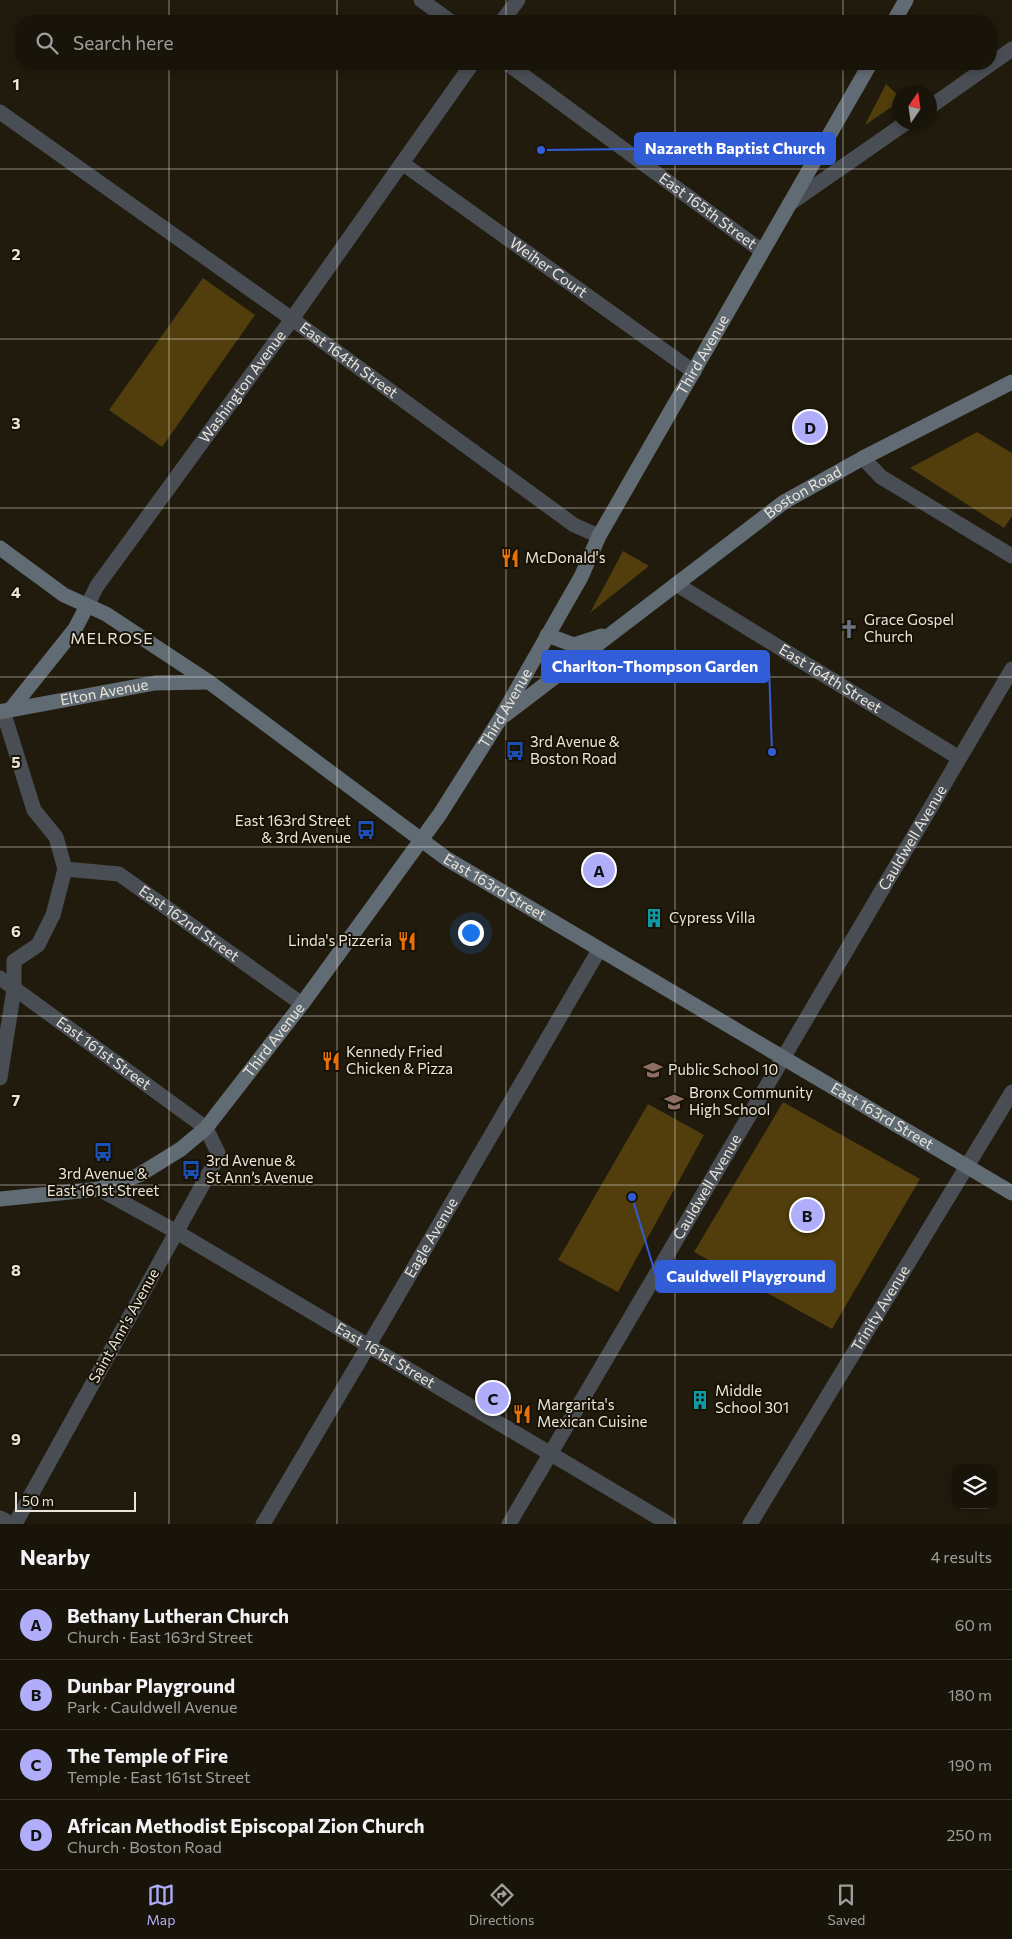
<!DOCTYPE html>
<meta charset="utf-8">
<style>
body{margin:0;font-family:Commissioner,sans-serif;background:#262118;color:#f1f3f6}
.controls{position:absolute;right:15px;bottom:15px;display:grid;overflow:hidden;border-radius:10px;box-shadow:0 2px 8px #0003}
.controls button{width:45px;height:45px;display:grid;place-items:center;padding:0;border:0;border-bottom:1px solid #37332b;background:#19140a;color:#f1f3f6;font:25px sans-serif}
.compass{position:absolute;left:892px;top:85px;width:45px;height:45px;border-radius:50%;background:#19140a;box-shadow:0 2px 8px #0003;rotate:13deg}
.scale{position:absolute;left:15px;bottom:12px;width:121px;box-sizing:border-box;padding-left:5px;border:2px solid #e9e5dc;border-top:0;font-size:14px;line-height:18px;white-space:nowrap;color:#e9e5dc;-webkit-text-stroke:4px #181205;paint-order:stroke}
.you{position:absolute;left:470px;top:932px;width:18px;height:18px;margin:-12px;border:4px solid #fff;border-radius:50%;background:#1a73e8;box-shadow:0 0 0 8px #1a73e833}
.badge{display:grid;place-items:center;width:32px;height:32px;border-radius:50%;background:#b0aefa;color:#111;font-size:16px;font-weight:700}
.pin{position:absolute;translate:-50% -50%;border:2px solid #fff;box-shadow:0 1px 5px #0006}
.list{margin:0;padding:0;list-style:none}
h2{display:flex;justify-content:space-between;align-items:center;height:65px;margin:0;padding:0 20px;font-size:21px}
h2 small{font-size:16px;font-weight:400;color:#9f9e9c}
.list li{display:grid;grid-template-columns:32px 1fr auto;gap:15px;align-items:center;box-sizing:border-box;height:70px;padding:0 20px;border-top:1px solid #37332b}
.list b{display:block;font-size:19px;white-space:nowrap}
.list p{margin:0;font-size:16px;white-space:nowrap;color:#9f9e9c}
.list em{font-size:16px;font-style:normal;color:#9f9e9c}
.icon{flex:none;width:28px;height:28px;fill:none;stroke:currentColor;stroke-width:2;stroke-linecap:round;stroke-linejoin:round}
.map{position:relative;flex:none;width:1012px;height:1524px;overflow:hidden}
.search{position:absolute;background:#19140a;box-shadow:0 2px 8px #0003;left:15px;right:15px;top:15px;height:55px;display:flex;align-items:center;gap:12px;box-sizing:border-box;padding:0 18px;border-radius:20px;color:#9f9e9c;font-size:19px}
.sheet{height:345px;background:#19140a}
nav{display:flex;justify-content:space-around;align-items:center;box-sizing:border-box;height:70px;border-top:1px solid #37332b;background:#19140a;font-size:14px;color:#9f9e9c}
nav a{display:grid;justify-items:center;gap:2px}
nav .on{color:#b0aefa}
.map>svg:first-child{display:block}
.green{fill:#513e0c}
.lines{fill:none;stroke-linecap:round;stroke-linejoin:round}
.street{stroke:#484e54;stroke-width:15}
.secondary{stroke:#616b73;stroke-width:15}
.street-bridge{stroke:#484e54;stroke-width:15}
.grid{fill:none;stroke:#e9e5dc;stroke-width:1;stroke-opacity:0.55}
.labels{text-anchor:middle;stroke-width:4;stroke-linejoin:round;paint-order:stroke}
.street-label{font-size:15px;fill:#e9e5dc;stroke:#181205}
.poi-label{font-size:15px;fill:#e9e5dc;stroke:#181205;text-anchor:start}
.neighbourhood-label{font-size:16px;letter-spacing:1px;fill:#e9e5dc;stroke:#181205}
.grid-label{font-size:16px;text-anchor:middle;font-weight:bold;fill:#e9e5dc;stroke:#181205;stroke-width:4;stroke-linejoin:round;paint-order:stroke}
.leader{fill:none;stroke:#315dd8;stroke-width:2}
.callout-dot{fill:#315dd8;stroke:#181205;stroke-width:2}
.callout{fill:#315dd8;stroke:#315dd8;stroke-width:2}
.callout-label{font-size:16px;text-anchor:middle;font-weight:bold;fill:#fff}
</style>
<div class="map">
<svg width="1012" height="1524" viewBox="0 0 1012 1524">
<rect width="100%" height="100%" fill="#211b0d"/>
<path class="green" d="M886,84L899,96V102L865,125Z
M203,278L255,315L162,447L109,410Z
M977,432L1012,453V516L1004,528L910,468Z
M623,551L649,566L590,613Z
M783,1102L920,1179L832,1329L694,1252Z
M648,1104L704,1135L618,1292L558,1260Z"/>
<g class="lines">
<g class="street">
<path d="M421,0L450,21"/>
<path d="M502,21L518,0"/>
<path id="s1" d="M508,64L762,251"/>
<path d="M930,107L1012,49"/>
<path id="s2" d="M0,112L292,319L574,525L599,536"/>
<path id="s3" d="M402,163L694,372"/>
<path d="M792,202L907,122"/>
<path d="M863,458L881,477L1012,556"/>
<path id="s4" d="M676,584L959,758"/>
<path id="s5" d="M87,606L97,586L292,319L472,64"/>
<path id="s6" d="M65,869L119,874L302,1004"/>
<path id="s7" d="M0,978L206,1128L219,1155L15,1524"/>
<path d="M0,1078L14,989V961L38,945L53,915L65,869L56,837L34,810L3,711"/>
<path id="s8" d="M99,1189L175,1231L669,1524"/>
<path id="s9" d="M380,1326L599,950"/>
<path d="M0,1518L12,1524"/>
<path d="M263,1524L357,1365"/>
<path id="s10" d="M509,1524L1012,669"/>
<path id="s11" d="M750,1524L1012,1092"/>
</g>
<g class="secondary">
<path d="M894,21L906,0"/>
<path id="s12" d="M0,548L64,595L106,614L209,682L447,859L1012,1193"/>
<path d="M547,635L574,645L602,636"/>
<path d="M11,709L75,629L87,606"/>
<path id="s13" d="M0,712L155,683L208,682"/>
<path id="s14" d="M505,715L784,502L863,458L1012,382"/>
<path id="s15" d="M0,1199L99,1189L139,1175L181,1149L206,1128L302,1004L440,814L500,719L581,577L599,536L870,64"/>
</g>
<path class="street-bridge" d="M357,1365L380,1326"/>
</g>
<path class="grid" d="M169,0V21M337,0V21M506,0V21M675,0V21M843,0V21M169,64V1524M337,64V1524M506,64V1524M675,64V1524M843,64V1524M0,169H1012M0,339H1012M0,508H1012M0,677H1012M0,847H1012M0,1016H1012M0,1185H1012M0,1355H1012"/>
<defs>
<g id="restaurant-bare" transform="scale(1.5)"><path d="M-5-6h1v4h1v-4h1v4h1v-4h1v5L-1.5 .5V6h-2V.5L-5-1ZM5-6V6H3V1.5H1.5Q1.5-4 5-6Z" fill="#e8710a" stroke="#181205" stroke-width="2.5" paint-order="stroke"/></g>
<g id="church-bare" transform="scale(1.5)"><path d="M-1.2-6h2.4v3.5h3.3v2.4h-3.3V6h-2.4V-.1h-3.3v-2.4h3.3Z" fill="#6b7280" stroke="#181205" stroke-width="2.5" paint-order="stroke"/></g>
<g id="bus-bare" transform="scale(1.5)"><path d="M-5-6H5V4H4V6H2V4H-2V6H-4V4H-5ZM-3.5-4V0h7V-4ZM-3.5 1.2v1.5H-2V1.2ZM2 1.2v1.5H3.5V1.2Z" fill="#1a4fb4" stroke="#181205" stroke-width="2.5" paint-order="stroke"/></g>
<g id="building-bare" transform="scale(1.5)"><path d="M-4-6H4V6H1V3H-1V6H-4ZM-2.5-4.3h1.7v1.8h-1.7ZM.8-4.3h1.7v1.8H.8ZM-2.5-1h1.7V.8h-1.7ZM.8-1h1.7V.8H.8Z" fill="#0f9aa8" stroke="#181205" stroke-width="2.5" paint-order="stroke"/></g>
<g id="school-bare" transform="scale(1.5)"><path d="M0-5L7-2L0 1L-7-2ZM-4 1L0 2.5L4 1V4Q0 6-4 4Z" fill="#8d6e63" stroke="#181205" stroke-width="2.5" paint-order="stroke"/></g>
</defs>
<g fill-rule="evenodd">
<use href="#restaurant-bare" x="510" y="558"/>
<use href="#church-bare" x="849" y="629"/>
<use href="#bus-bare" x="515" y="751"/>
<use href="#bus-bare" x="366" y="830"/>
<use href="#building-bare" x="654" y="918"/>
<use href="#restaurant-bare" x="407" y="941"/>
<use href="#restaurant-bare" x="331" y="1061"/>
<use href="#school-bare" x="653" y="1070"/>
<use href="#school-bare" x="674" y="1102"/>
<use href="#bus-bare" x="103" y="1152"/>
<use href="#bus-bare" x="191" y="1170"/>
<use href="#building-bare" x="700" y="1400"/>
<use href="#restaurant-bare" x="522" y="1414"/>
</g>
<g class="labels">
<g class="street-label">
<text dy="5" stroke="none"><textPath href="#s1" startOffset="248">East 165th Street</textPath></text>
<text dy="5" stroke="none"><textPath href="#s3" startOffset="180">Weiher Court</textPath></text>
<text dy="5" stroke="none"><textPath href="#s15" startOffset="1145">Third Avenue</textPath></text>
<text dy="5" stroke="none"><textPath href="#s2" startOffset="428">East 164th Street</textPath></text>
<text dy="5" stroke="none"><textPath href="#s5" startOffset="269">Washington Avenue</textPath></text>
<text dy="5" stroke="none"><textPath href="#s14" startOffset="372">Boston Road</textPath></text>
<text dy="5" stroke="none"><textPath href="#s4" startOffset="181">East 164th Street</textPath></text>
<text dy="5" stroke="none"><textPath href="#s13" startOffset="106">Elton Avenue</textPath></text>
<text dy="5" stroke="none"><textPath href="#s15" startOffset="740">Third Avenue</textPath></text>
<text dy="5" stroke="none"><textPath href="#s10" startOffset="796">Cauldwell Avenue</textPath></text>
<text dy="5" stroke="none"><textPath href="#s12" startOffset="601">East 163rd Street</textPath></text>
<text dy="5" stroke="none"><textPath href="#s6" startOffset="140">East 162nd Street</textPath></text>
<text dy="5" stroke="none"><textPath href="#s15" startOffset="335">Third Avenue</textPath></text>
<text dy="5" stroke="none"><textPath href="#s7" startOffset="128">East 161st Street</textPath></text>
<text dy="5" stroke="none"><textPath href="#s12" startOffset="1051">East 163rd Street</textPath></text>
<text dy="5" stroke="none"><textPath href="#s10" startOffset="391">Cauldwell Avenue</textPath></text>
<text dy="5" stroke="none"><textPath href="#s9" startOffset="102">Eagle Avenue</textPath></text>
<text dy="5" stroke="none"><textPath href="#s11" startOffset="252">Trinity Avenue</textPath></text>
<text transform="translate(124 1326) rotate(-61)" y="5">Saint Ann's Avenue</text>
<text dy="5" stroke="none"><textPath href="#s8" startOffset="331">East 161st Street</textPath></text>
</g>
<g class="poi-label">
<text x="525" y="563">McDonald's</text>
<text x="864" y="625">Grace Gospel<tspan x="864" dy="17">Church</tspan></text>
<text x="530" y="747">3rd Avenue &amp;<tspan x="530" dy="17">Boston Road</tspan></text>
<text x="351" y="826" text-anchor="end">East 163rd Street<tspan x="351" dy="17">&amp; 3rd Avenue</tspan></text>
<text x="669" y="923">Cypress Villa</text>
<text x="392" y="946" text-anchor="end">Linda's Pizzeria</text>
<text x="346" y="1057">Kennedy Fried<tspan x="346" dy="17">Chicken &amp; Pizza</tspan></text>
<text x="668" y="1075">Public School 10</text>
<text x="689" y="1098">Bronx Community<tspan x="689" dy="17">High School</tspan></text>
<text x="206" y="1166">3rd Avenue &amp;<tspan x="206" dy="17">St Ann’s Avenue</tspan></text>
<text x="103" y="1179" text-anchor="middle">3rd Avenue &amp;<tspan x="103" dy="17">East 161st Street</tspan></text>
<text x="715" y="1396">Middle<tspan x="715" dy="17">School 301</tspan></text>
<text x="537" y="1410">Margarita's<tspan x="537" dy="17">Mexican Cuisine</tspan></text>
</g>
<g class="neighbourhood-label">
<text x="112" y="644">MELROSE</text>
</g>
</g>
<g class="grid-label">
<text x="16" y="90">1</text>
<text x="16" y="260">2</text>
<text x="16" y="429">3</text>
<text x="16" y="598">4</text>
<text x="16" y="768">5</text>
<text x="16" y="937">6</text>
<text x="16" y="1106">7</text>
<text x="16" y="1276">8</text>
<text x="16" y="1445">9</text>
</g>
<path class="leader" d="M541 150L635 149M772 752L769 667M632 1197L656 1276"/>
<g class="callout-dot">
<circle cx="541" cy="150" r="5"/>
<circle cx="772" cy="752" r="5"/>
<circle cx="632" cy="1197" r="5"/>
</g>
<g class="callout">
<rect x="635" y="133" width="200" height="31" rx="5"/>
<rect x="542" y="651" width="227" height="31" rx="5"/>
<rect x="656" y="1261" width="179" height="31" rx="5"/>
</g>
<g class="callout-label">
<text x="735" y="154">Nazareth Baptist Church</text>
<text x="655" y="672">Charlton-Thompson Garden</text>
<text x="746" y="1282">Cauldwell Playground</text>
</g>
</svg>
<div class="controls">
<button><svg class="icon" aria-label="layers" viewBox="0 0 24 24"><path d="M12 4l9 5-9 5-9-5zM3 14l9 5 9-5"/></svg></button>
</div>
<svg class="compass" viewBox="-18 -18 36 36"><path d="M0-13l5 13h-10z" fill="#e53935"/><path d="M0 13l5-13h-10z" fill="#9f9e9c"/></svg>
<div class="scale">50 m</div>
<div class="you"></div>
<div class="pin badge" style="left:599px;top:870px">A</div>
<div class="pin badge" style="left:807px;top:1215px">B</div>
<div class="pin badge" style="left:493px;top:1398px">C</div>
<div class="pin badge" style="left:810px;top:427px">D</div>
<div class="search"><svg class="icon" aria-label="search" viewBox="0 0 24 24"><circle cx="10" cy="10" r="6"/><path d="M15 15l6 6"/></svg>Search here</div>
</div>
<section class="sheet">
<h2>Nearby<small>4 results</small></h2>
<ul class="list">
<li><span class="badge">A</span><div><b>Bethany Lutheran Church</b><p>Church · East 163rd Street</p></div><em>60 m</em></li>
<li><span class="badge">B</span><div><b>Dunbar Playground</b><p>Park · Cauldwell Avenue</p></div><em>180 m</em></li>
<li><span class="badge">C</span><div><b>The Temple of Fire</b><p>Temple · East 161st Street</p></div><em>190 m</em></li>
<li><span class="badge">D</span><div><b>African Methodist Episcopal Zion Church</b><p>Church · Boston Road</p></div><em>250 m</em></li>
</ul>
</section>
<nav>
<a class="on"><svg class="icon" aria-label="map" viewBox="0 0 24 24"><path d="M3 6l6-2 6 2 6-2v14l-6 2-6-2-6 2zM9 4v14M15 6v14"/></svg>Map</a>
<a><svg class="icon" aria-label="directions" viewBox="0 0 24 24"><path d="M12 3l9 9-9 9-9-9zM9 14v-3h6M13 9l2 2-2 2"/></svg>Directions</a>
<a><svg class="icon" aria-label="saved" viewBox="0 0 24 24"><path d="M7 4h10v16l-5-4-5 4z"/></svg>Saved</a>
</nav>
